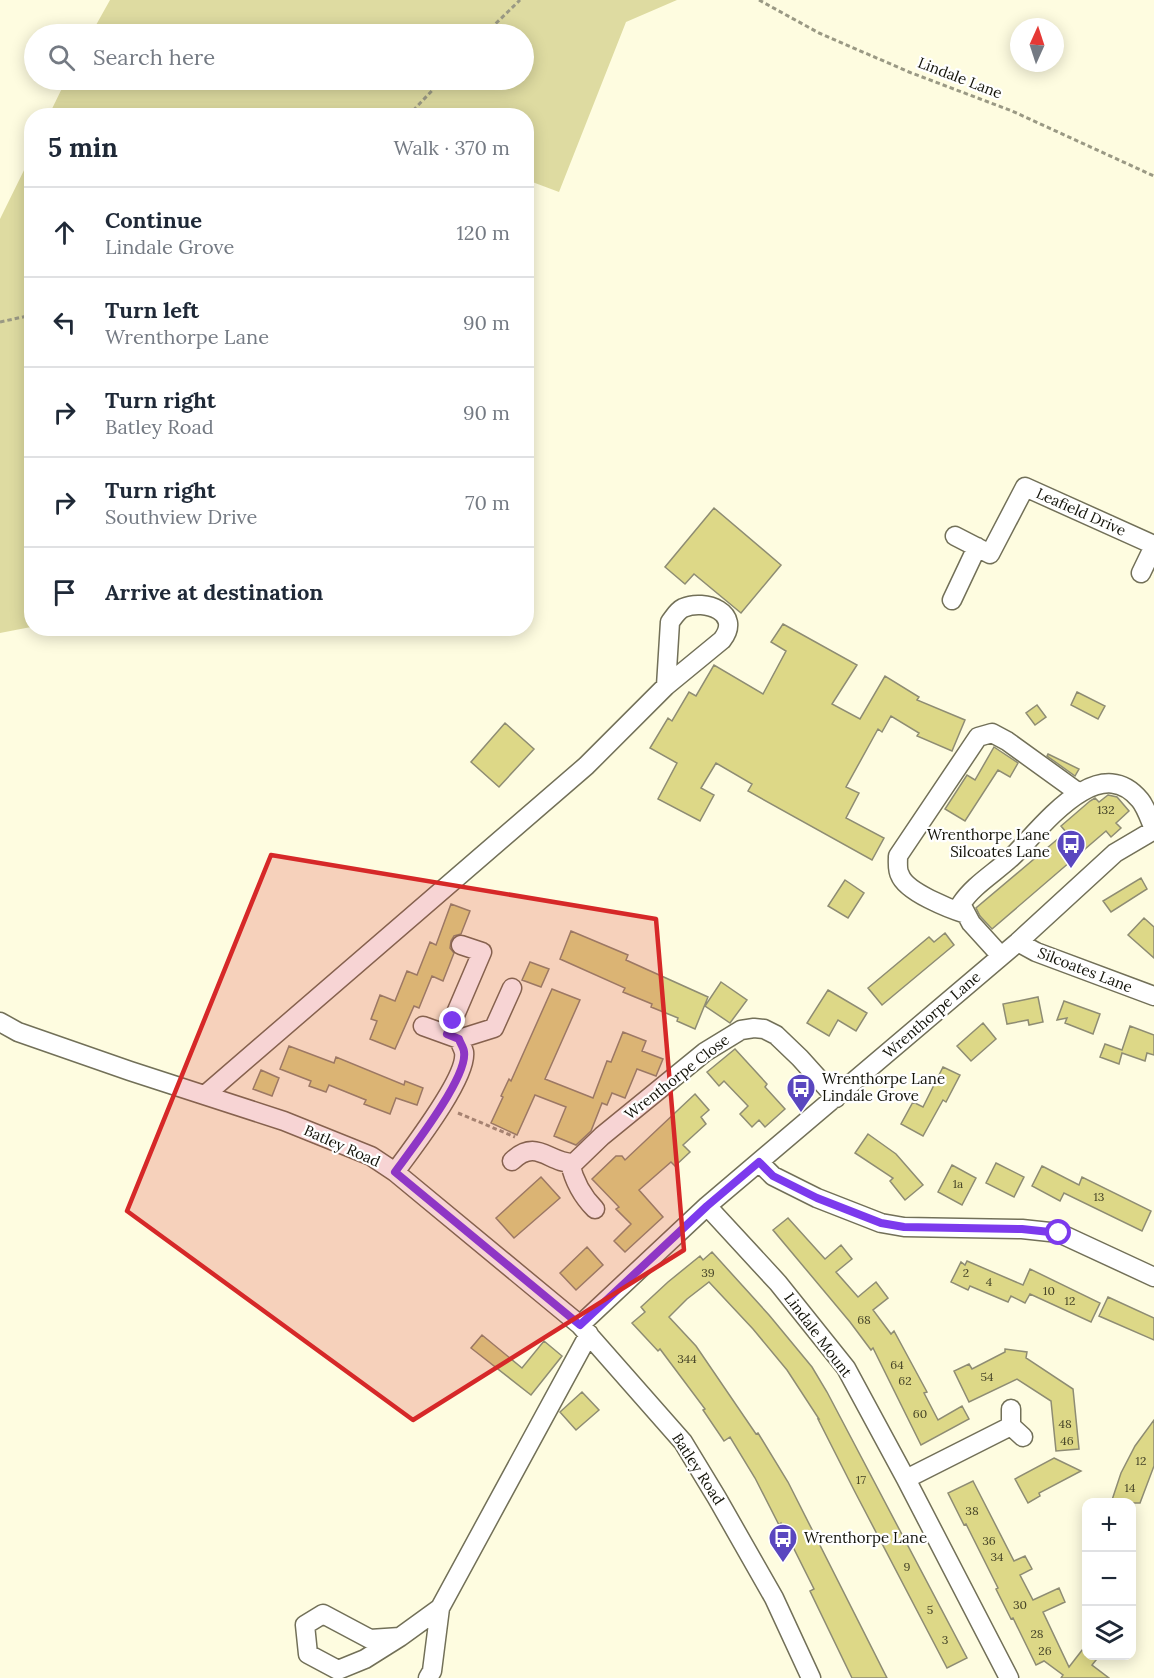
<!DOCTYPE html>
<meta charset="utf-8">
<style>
body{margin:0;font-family:Lora,serif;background:#f2f2f3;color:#1f2937}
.controls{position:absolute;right:18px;bottom:18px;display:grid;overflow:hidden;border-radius:12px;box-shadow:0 3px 15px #0003}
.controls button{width:54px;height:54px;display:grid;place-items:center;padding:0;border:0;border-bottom:2px solid #e0e1e3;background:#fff;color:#1f2937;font:30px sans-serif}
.compass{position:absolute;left:1010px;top:18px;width:54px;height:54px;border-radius:50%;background:#fff;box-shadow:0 3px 15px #0003;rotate:3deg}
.stop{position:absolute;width:18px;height:18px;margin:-14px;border:4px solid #7c3aed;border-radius:50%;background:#fff}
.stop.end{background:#7c3aed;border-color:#fff;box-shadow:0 2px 6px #0008}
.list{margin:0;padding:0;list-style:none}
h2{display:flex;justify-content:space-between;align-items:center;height:78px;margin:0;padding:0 24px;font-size:26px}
h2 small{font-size:20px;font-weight:400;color:#747a83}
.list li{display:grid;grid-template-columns:39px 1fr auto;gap:18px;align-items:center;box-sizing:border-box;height:90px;padding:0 24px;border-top:2px solid #e0e1e3}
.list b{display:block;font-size:22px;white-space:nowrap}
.list p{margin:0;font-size:20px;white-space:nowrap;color:#747a83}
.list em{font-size:20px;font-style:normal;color:#747a83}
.icon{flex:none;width:33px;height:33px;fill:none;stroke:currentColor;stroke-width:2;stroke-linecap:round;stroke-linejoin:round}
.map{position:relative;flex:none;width:1154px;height:1678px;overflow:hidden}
.search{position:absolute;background:#fff;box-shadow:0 3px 15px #0003;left:24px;top:24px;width:510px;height:66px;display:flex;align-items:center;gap:15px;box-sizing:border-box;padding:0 21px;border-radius:33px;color:#747a83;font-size:22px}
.panel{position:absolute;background:#fff;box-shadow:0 3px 15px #0003;left:24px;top:108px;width:510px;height:528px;border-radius:24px}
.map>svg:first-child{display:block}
.green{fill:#dedba1}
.building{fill:#ddd887;stroke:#8e8c73;stroke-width:1.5}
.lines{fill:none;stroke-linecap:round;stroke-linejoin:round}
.minor-casing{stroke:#727058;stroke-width:21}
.path{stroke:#9a9984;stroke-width:3;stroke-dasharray:4.5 3;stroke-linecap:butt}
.minor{stroke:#fff;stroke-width:18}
.route{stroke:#7c3aed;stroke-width:8}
.marked{fill:#d62828;fill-opacity:0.2;stroke:#d62828;stroke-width:4.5;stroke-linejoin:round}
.labels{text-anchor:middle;stroke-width:4.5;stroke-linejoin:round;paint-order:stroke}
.number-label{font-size:12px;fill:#464428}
.street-label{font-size:15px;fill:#131309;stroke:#fff}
.poi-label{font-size:15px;fill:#131309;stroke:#fff;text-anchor:start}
</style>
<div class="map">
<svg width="1154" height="1678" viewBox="0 0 1154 1678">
<rect width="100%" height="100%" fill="#fefce0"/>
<path class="green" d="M110,0H677L626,22L559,192L527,180L526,116L49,115L66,80H524V34H91Z
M31,156V627L0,633V219Z"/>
<path class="building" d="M714,508L781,565L741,613L694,574L685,584L665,567Z
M783,624L857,665L832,704L860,719L885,676L919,697L917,700L965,720L952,751L917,736L919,733L891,716L882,732L878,729L846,787L859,793L846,818L884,838L872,860L748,791L752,784L716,763L701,788L714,795L700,821L658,799L677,763L650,748L668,718L672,721L689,692L696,696L714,665L763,694L786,651L771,642Z
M1077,692L1105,706L1098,719L1071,705Z
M1037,705L1046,717L1035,725L1026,713Z
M505,723L534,749L499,787L471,762Z
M994,747L1018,763L1010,777L998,770L965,821L945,809L967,775L975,780Z
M1048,754L1079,769L1075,776L1047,756Z
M1108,795L1117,797L1129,811L1116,823L1121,828L1111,837L1106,831L992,929L980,916L976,908L1066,832L1061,826L1090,801L1095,798L1099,802Z
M1141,878L1147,889L1111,912L1103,901Z
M845,880L864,893L848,918L828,906Z
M451,904L470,911L461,934L454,936L451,941L450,948L454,953L443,981L432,976L419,1008L414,1006L395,1049L370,1039L377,1021L371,1019L380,995L395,1001L407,971L417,975L430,942L436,945Z
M1144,918L1154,927V958L1128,935Z
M571,931L628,955L626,960L708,997L695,1029L677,1021L678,1018L651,1007L652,1004L623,992L625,988L560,959Z
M945,933L954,945L882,1005L868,988L929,937L934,942Z
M530,962L549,969L541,987L522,980Z
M721,982L747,1000L730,1023L705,1006Z
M552,989L580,1000L545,1079L593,1098L607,1061L611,1062L623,1032L646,1041L642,1051L663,1059L656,1076L637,1069L625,1098L612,1093L607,1105L602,1103L591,1131L576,1145L554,1136L566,1107L535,1095L517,1135L491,1123L503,1097L501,1096L509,1079L511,1081Z
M828,990L867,1013L856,1031L838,1020L829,1036L807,1023Z
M1038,997L1043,1022L1029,1025L1028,1020L1007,1024L1003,1004Z
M1064,1001L1100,1014L1093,1034L1065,1023L1067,1018L1057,1020Z
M983,1023L996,1039L971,1061L957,1046Z
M1130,1026L1154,1035V1055L1147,1053L1145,1061L1122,1053L1119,1064L1100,1057L1105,1044L1122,1050Z
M289,1046L334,1063L336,1057L404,1085L405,1081L423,1088L417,1105L396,1098L390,1114L364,1104L366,1100L329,1085L326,1092L309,1086L311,1081L280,1069Z
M735,1049L767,1084L765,1087L785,1109L765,1127L759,1120L752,1127L740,1114L748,1106L724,1081L719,1086L707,1072Z
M943,1067L960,1075L946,1102L943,1100L923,1136L901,1124L913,1102L923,1107Z
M261,1070L279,1078L272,1096L253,1089Z
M695,1094L709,1110L701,1117L706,1124L683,1145L690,1152L675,1166L671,1162L639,1190L663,1217L625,1252L614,1241L631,1224L616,1209L619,1207L592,1179L616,1156H622L625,1160Z
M868,1134L896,1154L923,1185L905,1200L890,1181L893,1178L855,1153Z
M996,1163L1024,1177L1014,1197L986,1183Z
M952,1165L976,1178L962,1205L938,1192Z
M1042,1166L1079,1185L1082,1177L1151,1211L1142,1231L1064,1193L1060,1201L1032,1186Z
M541,1177L560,1198L514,1238L496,1218Z
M788,1218L825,1259L841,1245L852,1259L836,1272L858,1297L876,1282L888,1298L873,1310L891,1334L894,1331L927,1392L924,1393L938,1420L962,1406L969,1419L921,1445L873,1348L871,1350L850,1322L773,1230Z
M587,1247L603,1265L576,1290L560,1273Z
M712,1252L769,1315L812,1367L827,1392L967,1658L947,1668L855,1492L818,1419H819L787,1370L753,1329L709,1282L687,1299L669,1317L696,1346L756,1434L758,1433L788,1482L887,1678H852L810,1591L814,1589L781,1523L779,1525L755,1478L730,1437L724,1441L703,1410L705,1409L660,1349L658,1351L632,1323L645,1312L641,1307L668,1282L700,1256L703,1260Z
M967,1261L1023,1285L1030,1269L1100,1303L1091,1322L1030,1294L1025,1303L1011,1296L1008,1302L970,1286L968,1290L951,1282L961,1262L965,1265Z
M1108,1297L1154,1318V1340L1099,1316Z
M482,1335L522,1368L544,1341L562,1356L531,1395L471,1348Z
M1005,1349L1027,1352L1026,1358L1073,1389L1079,1449L1056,1451L1051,1401L1017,1379L969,1402L954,1371L969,1364L972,1369L1005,1352Z
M582,1392L599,1410L576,1430L560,1412Z
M1154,1420V1466L1140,1503H1111L1121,1473L1135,1446Z
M1054,1458L1081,1471L1039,1493L1040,1496L1028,1503L1015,1479Z
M973,1481L1014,1561L1025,1556L1032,1569L1020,1575L1033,1600L1059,1588L1065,1602L1043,1612L1069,1667L1083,1649L1086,1652V1656H1091L1096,1660L1092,1665L1109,1678H1061L1063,1675L1044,1661L1036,1665L1013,1618L1011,1619L996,1589L998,1588L966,1524L964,1525L948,1493Z"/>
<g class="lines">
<g class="minor-casing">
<path id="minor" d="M955,536L990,554L1025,487L1154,545
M1141,573L1154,546
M952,600L977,547
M966,914C950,909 906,892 900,875C897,870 898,862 898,856L978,737L992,733L1007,741L1079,793
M1018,942L1036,952L1154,996
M1001,956L971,923L961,904C974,884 998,871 1015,854C1043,826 1099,750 1140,800C1146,807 1150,820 1154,829
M0,1022L18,1032L130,1071L284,1121L371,1156L395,1172L580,1325L683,1442L717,1498L774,1598L811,1678
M447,1034L482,952L461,945
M459,1039L494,1028L512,988
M205,1095L586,766L666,686L722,640C743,613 705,598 683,608C677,611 674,617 670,622L666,686
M512,1161C537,1137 549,1164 574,1163L602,1136L705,1052L741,1030L754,1028L764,1029L776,1035L800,1058L836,1098
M759,1162L773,1176L817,1198L881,1223L904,1227L1022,1229L1059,1233L1154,1277
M570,1163C574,1181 582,1196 595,1209
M395,1172C411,1150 468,1077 464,1052C463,1048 460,1043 459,1039L423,1026
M707,1206L778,1283L846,1368L906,1479L1009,1678
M580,1325L707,1206L1018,942L1115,853L1154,830
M1011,1409V1426L1023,1437
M906,1479L1011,1426
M400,1637L365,1659L338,1670L308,1654L305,1625L323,1614L370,1639L400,1637L440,1608
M428,1678L432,1671L440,1608L589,1334"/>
</g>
<path class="path" d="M759,0L819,33L909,72L1012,111L1154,176
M485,34L520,0
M408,116L442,80
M0,322L32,315
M458,1113L515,1137"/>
<use href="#minor" class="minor"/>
</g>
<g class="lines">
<path class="route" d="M453,1021L447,1034L459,1039C460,1043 464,1048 464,1052C468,1077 411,1150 395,1172L580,1325L707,1206L759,1162L773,1176L817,1198L881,1223L904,1227L1022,1229L1059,1233"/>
</g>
<path class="marked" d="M271,855L656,919L684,1250L413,1420L127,1211Z"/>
<defs>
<g id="bus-pin" transform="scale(1.5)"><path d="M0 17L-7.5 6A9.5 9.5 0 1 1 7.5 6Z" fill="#5a47bf" stroke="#fff"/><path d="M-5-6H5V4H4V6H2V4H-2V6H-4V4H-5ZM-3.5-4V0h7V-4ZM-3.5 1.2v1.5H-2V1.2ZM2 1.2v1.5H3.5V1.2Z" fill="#fff"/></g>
</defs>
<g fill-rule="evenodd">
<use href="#bus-pin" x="1071" y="844"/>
<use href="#bus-pin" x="801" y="1088"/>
<use href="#bus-pin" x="783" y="1538"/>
</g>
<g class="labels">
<g class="number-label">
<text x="1106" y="814">132</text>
<text x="958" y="1188">1a</text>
<text x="1099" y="1201">13</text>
<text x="708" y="1277">39</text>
<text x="966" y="1277">2</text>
<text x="989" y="1286">4</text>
<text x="1049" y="1295">10</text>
<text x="1070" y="1305">12</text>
<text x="864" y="1324">68</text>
<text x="687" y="1363">344</text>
<text x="897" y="1369">64</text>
<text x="987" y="1381">54</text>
<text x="905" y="1385">62</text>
<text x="920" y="1418">60</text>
<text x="1065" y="1428">48</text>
<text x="1067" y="1445">46</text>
<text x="1141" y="1465">12</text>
<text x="861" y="1484">17</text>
<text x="1130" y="1492">14</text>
<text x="972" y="1515">38</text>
<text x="989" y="1545">36</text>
<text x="997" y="1561">34</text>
<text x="907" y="1571">9</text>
<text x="1020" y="1609">30</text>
<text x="930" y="1614">5</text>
<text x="1037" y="1638">28</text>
<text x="945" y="1644">3</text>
<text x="1045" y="1655">26</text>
</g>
<g class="street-label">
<text transform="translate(960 78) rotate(21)" y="5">Lindale Lane</text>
<text transform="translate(1081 512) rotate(24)" y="5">Leafield Drive</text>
<text transform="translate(1085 970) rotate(21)" y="5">Silcoates Lane</text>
<text transform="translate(932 1015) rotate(-41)" y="5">Wrenthorpe Lane</text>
<text transform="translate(677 1077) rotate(-38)" y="5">Wrenthorpe Close</text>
<text transform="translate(342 1146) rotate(24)" y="5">Batley Road</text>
<text transform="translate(818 1335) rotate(53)" y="5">Lindale Mount</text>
<text transform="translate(698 1469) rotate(57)" y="5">Batley Road</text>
</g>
<g class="poi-label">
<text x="1050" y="840" text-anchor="end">Wrenthorpe Lane<tspan x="1050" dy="17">Silcoates Lane</tspan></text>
<text x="822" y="1084">Wrenthorpe Lane<tspan x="822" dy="17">Lindale Grove</tspan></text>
<text x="804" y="1543">Wrenthorpe Lane</text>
</g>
</g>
</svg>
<div class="controls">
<button>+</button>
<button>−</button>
<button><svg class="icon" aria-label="layers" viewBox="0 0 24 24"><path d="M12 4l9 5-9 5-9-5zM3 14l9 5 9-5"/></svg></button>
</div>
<svg class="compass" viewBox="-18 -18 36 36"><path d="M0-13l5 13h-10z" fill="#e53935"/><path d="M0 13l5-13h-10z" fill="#747a83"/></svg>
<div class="stop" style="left:1059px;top:1233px"></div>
<div class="stop end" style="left:453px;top:1021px"></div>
<div class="search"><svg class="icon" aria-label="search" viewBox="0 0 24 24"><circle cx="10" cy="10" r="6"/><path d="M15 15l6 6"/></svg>Search here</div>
<section class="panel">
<h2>5 min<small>Walk · 370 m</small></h2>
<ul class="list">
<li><svg class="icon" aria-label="ahead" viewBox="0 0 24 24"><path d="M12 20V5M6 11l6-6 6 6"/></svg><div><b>Continue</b><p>Lindale Grove</p></div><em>120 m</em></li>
<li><svg class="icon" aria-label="left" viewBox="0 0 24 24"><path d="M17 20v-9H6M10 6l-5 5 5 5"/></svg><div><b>Turn left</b><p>Wrenthorpe Lane</p></div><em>90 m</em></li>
<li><svg class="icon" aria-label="right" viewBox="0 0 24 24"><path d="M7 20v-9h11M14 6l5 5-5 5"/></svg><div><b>Turn right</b><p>Batley Road</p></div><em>90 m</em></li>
<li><svg class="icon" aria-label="right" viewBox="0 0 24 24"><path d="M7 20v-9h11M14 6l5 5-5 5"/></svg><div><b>Turn right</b><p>Southview Drive</p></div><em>70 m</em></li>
<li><svg class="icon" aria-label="arrive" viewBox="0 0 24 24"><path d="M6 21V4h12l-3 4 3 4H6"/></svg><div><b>Arrive at destination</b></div></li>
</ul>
</section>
</div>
